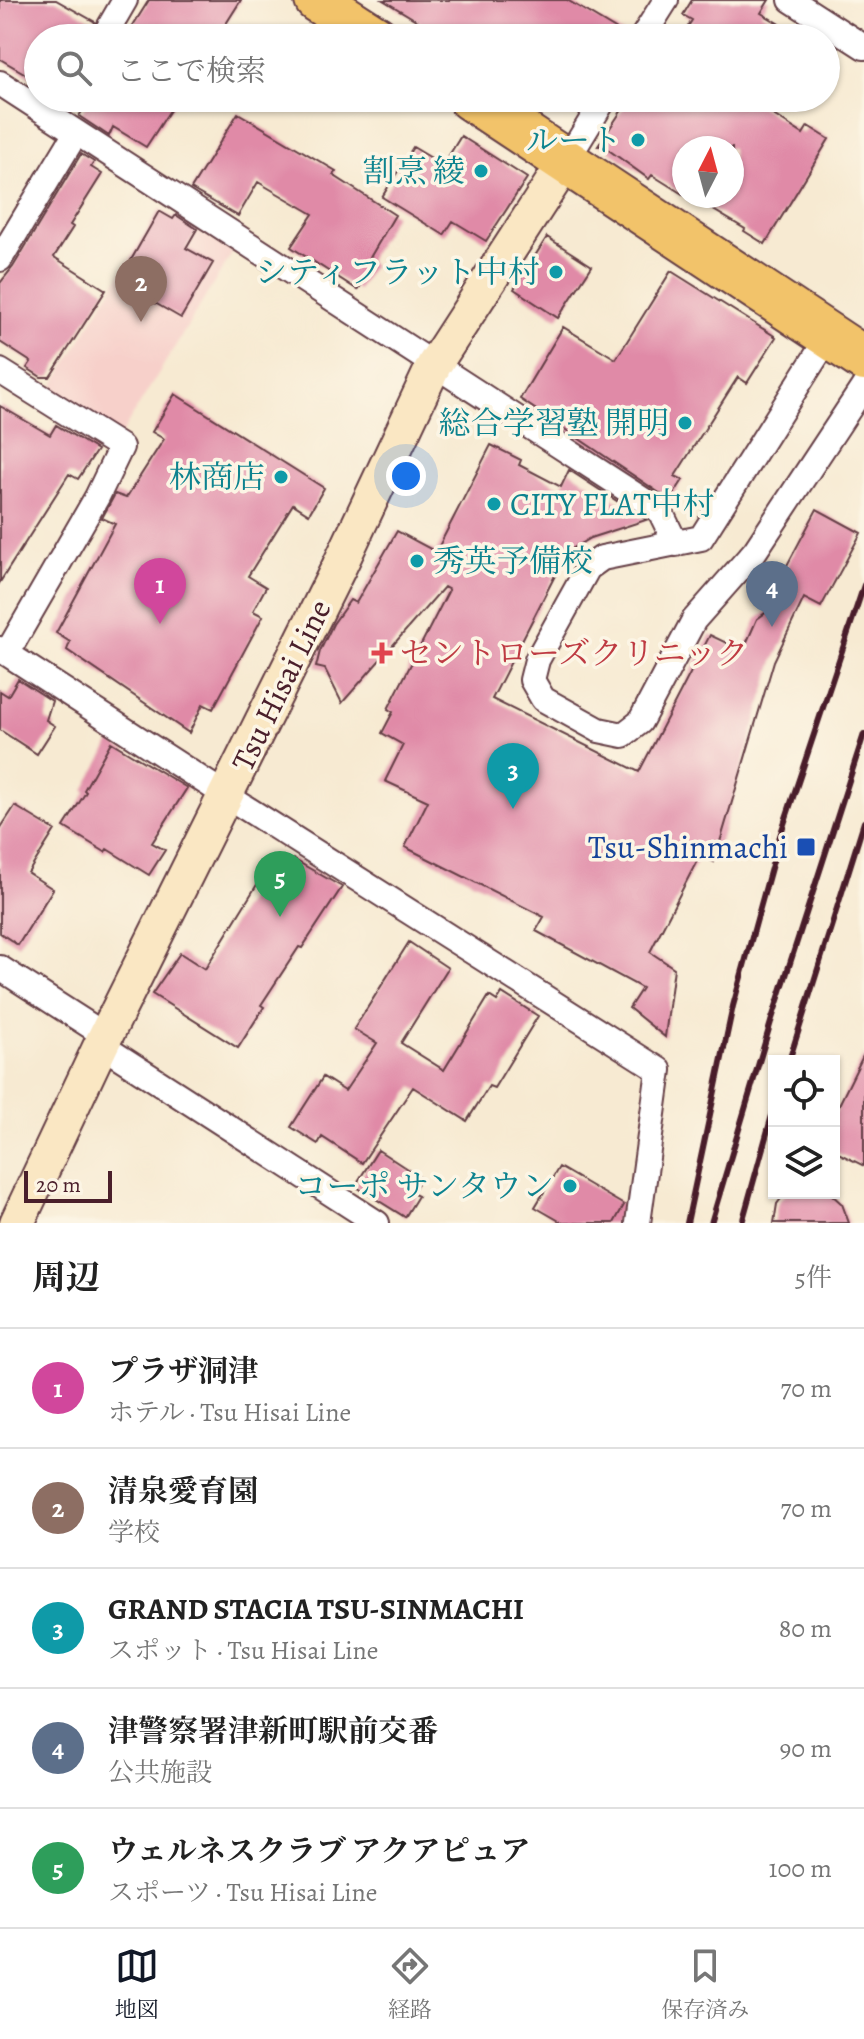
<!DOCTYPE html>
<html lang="ja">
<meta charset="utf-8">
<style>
body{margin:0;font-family:Alegreya,"Noto Serif JP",serif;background:#f6f6f6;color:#222}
.controls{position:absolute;right:24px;bottom:24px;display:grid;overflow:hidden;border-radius:0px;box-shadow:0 2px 6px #0004}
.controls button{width:72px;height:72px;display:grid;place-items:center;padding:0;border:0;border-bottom:2px solid #e0e0e0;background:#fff;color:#222;font:40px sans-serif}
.compass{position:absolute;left:672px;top:136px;width:72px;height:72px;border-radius:50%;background:#fff;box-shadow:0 2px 6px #0004;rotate:6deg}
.scale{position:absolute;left:24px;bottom:20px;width:88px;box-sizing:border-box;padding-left:8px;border:4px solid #4a1f2b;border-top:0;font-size:22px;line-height:28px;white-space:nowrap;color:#4a1f2b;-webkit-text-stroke:6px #fcf5e5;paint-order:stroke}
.you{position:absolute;left:406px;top:476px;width:28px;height:28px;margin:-20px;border:6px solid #fff;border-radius:50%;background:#1a73e8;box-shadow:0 0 0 12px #1a73e833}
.badge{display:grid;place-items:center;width:52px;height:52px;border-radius:50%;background:#111827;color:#fff;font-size:26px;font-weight:700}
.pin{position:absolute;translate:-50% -66px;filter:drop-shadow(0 2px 4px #0008)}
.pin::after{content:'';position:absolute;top:42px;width:28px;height:24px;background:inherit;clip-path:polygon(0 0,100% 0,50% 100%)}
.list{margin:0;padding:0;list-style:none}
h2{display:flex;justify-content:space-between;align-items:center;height:104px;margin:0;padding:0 32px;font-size:34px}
h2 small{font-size:26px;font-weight:400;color:#767676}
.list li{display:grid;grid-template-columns:52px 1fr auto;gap:24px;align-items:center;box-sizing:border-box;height:120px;padding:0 32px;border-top:2px solid #e0e0e0}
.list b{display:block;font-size:30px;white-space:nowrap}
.list p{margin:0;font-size:26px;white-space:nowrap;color:#767676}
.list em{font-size:26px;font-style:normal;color:#767676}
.icon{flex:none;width:44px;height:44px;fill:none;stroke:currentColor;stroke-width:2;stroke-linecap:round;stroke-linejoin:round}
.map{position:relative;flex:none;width:864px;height:1223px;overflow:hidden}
.search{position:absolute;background:#fff;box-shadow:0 2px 6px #0004;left:24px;right:24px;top:24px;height:88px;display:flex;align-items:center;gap:20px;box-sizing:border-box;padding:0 28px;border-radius:44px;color:#767676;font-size:30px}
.sheet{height:704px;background:#fff}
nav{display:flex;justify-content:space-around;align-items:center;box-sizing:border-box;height:112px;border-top:2px solid #e0e0e0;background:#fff;font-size:22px;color:#767676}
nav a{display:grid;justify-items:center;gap:4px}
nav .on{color:#111827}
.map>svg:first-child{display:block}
.built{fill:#f7d0ca}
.building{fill:#e08aa7}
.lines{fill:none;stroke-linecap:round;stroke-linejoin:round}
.street-casing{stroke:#643d44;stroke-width:28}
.secondary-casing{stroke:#643d44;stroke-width:38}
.highway-casing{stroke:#643d44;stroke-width:48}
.street{stroke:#fff;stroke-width:24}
.secondary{stroke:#fae7c3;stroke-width:34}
.highway{stroke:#f2c36a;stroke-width:44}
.rail{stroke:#4a1f2b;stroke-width:6}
.culture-dot{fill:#0f9aa8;stroke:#fcf5e5;stroke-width:3}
.health-dot{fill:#e0444e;stroke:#fcf5e5;stroke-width:3}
.transit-dot{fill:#1a4fb4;stroke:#fcf5e5;stroke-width:3}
.labels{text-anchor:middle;stroke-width:7;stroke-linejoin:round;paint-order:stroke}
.culture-label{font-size:32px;fill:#0d838f;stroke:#fcf5e5;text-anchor:end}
.health-label{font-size:32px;fill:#be3a42;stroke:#fcf5e5;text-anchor:start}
.street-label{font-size:32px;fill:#4a1f2b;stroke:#fcf5e5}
.transit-label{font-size:32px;fill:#164399;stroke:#fcf5e5;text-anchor:end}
</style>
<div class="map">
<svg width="864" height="1223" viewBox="0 0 864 1223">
<rect width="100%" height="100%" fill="#fcf5e5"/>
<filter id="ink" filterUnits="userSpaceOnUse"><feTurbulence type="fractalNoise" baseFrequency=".0125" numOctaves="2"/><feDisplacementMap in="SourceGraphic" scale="16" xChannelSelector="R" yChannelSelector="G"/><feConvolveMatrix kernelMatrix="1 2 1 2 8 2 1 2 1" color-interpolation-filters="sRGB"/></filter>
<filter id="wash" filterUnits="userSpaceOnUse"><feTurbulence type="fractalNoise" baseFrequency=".006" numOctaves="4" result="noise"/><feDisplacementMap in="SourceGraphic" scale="32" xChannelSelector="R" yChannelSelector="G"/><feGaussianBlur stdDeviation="1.8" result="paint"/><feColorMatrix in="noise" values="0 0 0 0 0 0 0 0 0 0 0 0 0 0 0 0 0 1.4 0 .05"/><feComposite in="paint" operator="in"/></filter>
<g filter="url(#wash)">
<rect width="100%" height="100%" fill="#f7ead2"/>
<path class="built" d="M160,208L233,252L120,436L49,393Z"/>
<g id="blocks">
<path class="building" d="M0,0H56L95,22L88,38H38V81L0,59Z
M149,0H241L217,38H125Z
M383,0H567L627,36V38H446Z
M692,0H769L761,13L803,38H681L692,20L683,15Z
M91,98H178L146,147L113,127L109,136L79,116Z
M630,98H747L803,134L808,126L829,139L765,244L744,231L745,229L690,196H732V148H684V195L652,175L649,179L603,146H598Z
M238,113L336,171L333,175L395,215L368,261L373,265L358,290L291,247L313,214L258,182L238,216L191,189Z
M461,136L527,178L486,241L453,221L444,235L382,197L413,147L443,165Z
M81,154L94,162L91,167L102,174L70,225L73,227L54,257L106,290L50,377H41L27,368L31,362L0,342V283L13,267Z
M159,211L173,219L176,215L197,229L186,248L213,263L181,318L148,299L160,279L131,260Z
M547,237L592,266L558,318L514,289Z
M671,271L776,337L747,383L738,377L675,476L683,480L670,500L520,399L563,327L616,359Z
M175,394L324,488L309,514L293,504L248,576L266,587L253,611L263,616L213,709L203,704L189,733L67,650L70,642L56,633L115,524L102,518L115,494L126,498L164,439L152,432Z
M0,406L50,435L56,425L97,450L78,479L69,474L0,582Z
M491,445L521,460L519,465L561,487L569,470L646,520L590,538L567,552L492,699L639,772L710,635L743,651L757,619L793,593L777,584L817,509L861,533L821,607L804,598L774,661L714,862L700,855L650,952L674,968L665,1037L629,1008L642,988L536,931L544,917L405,847L428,801L385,781L403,745L382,733L393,712L388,709L449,590L444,587L342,703L325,669L316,667L320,651L333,624L350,600L356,603L397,531L436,552Z
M18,679L52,701L46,720L55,726L37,754L0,730V691L8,696Z
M111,742L187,788L152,843L165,850L149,875L107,849L105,852L64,827L86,792L84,790Z
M15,806L55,830L28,873L53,889L18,945L0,933V829Z
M293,859L342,887L302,948L299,947L261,1005L264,1007L238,1048L152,994L180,953L205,969L261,878L276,887Z
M409,942L448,968L401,1043L444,1070L489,996L497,1001L502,993L538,1016L494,1088L489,1086L467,1121L413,1087L362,1163L322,1137L318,1144L291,1127L323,1077L345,1091L377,1043L354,1029Z
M864,1054V1166L834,1151V1115Z
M378,1150L421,1178L412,1193L418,1196L405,1217L355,1186Z
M559,1167L624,1205L614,1223H563L535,1207Z
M790,1193H830L842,1204L849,1223H774L777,1204L783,1196Z"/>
</g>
</g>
<g filter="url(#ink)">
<use href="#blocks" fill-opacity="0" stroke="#643d44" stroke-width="2"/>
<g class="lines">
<g class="street-casing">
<path id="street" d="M791,0L864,47
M103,38L125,0
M642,38L666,0
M0,83L660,511L676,544
M567,160L605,98
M0,259L76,133
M829,336L701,538L602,558L588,568L537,660L532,680L543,699L599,730L623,735L640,722L694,620L755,551L864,386
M0,371L121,447L97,497L7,653
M0,649L227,796L659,1070L638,1223
M0,968L106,1036
M101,1045L377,1223"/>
</g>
<g class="secondary-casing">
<path id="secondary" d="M17,1223L101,1045L339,567L434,365L567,160"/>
</g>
<g class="highway-casing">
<path id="highway" d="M317,0L376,38
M470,98L864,359"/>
</g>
<use href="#street" class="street"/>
<use href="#secondary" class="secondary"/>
<use href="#highway" class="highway"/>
<path class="rail" d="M789,1061L864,822
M687,1223L733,1006L779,839L864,585
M711,1223L771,1022L864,734
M742,1223L774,1108"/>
</g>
</g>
<g class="culture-dot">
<circle cx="638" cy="140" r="8"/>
<circle cx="481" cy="171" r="8"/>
<circle cx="556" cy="272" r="8"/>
<circle cx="685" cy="423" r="8"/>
<circle cx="281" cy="477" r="8"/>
<circle cx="494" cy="504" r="8"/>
<circle cx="417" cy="561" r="8"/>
<circle cx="570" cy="1186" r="8"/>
</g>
<path class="health-dot" d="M378 641h8v8h8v8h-8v8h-8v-8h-8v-8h8z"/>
<rect class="transit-dot" x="796" y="837" width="20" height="20" rx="4"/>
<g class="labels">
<g class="culture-label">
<text x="622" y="151">ルート</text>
<text x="465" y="182">割烹 綾</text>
<text x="540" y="283">シティフラット中村</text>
<text x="669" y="434">総合学習塾 開明</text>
<text x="265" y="488">林商店</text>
<text x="510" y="515" text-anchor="start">CITY FLAT中村</text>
<text x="433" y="572" text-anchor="start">秀英予備校</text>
<text x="554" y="1197">コーポ サンタウン</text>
</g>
<g class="health-label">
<text x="400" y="664">セントローズクリニック</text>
</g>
<g class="street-label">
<text transform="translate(281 685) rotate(-64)" y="11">Tsu Hisai Line</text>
</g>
<g class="transit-label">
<text x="788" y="858">Tsu-Shinmachi</text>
</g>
</g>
</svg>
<div class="controls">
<button><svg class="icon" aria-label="locate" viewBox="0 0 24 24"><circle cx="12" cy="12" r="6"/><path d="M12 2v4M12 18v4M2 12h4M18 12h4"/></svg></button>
<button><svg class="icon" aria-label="layers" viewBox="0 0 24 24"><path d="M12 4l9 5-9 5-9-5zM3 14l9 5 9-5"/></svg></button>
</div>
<svg class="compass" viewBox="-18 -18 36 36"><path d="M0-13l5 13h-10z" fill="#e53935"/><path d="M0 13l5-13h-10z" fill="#767676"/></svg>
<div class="scale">20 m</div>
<div class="you"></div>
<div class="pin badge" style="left:160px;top:624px;background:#d1479c">1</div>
<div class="pin badge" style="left:141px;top:322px;background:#8d6e63">2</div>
<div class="pin badge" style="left:513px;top:809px;background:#0f9aa8">3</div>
<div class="pin badge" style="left:772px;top:627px;background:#5c6f8a">4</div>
<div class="pin badge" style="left:280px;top:917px;background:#2e9e5b">5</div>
<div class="search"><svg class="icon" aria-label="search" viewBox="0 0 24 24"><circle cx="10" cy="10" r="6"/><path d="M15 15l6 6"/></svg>ここで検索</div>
</div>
<section class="sheet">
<h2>周辺<small>5件</small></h2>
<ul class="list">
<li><span class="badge" style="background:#d1479c">1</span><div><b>プラザ洞津</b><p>ホテル · Tsu Hisai Line</p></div><em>70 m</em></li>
<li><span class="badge" style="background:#8d6e63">2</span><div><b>清泉愛育園</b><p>学校</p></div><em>70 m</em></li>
<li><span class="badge" style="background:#0f9aa8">3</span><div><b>GRAND STACIA TSU-SINMACHI</b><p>スポット · Tsu Hisai Line</p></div><em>80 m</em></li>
<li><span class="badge" style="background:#5c6f8a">4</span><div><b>津警察署津新町駅前交番</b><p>公共施設</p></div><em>90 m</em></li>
<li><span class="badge" style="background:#2e9e5b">5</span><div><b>ウェルネスクラブ アクアピュア</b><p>スポーツ · Tsu Hisai Line</p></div><em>100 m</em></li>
</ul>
</section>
<nav>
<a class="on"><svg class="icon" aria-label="map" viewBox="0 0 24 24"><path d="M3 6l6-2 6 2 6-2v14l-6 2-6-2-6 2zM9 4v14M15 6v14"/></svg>地図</a>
<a><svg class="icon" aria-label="directions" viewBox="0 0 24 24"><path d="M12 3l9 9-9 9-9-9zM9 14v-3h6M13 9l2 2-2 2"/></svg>経路</a>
<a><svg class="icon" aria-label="saved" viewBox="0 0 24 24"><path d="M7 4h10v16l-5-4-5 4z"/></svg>保存済み</a>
</nav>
